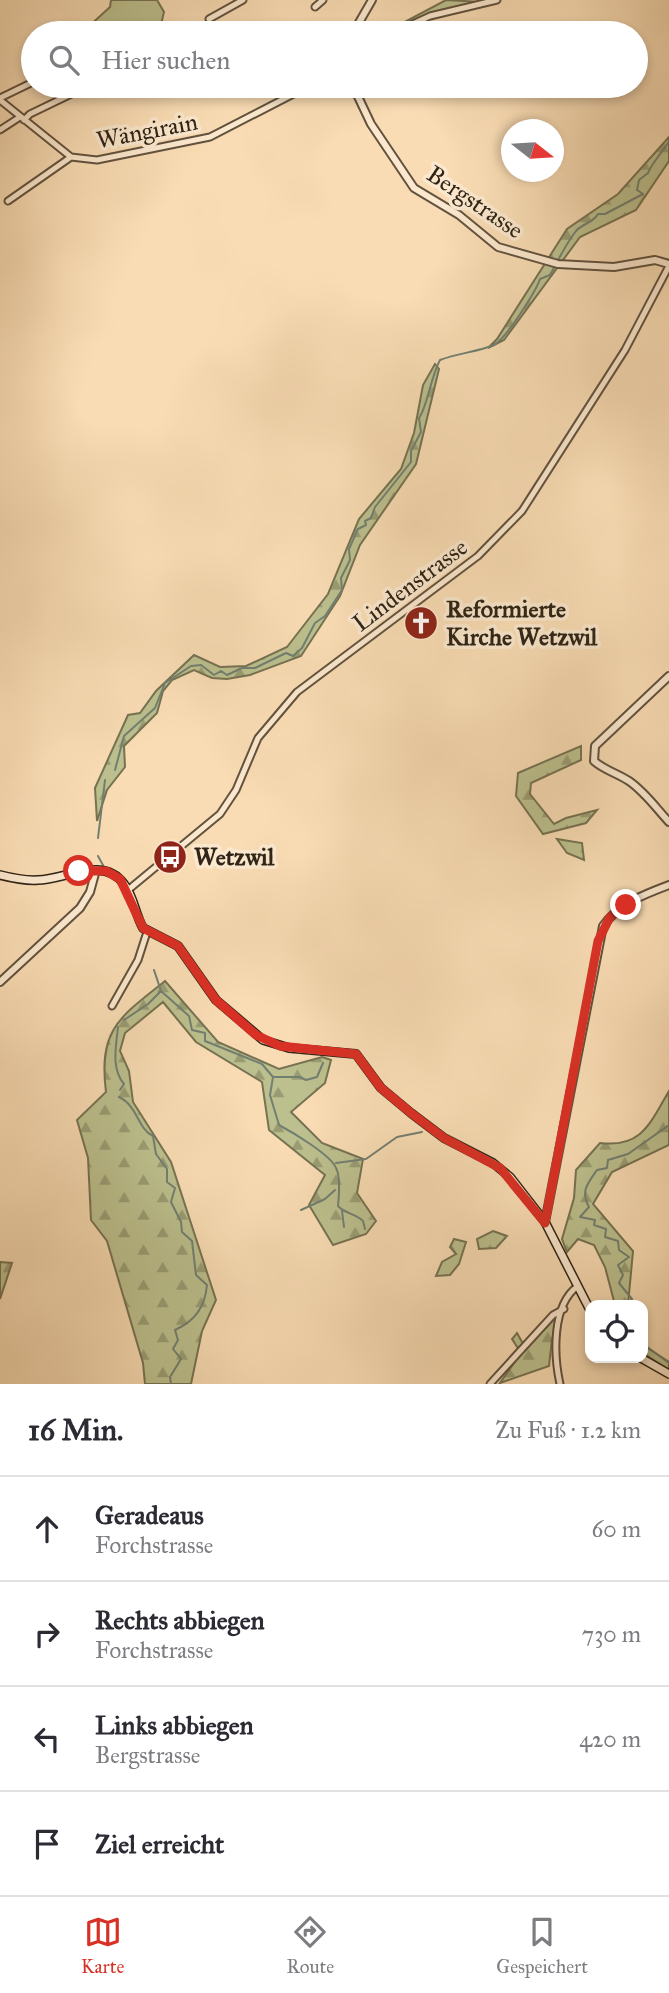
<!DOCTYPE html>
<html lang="de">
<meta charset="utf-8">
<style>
body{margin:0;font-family:"IM FELL Great Primer",serif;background:#f7f7f7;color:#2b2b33}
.controls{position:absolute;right:21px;bottom:21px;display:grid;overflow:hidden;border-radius:14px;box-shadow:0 4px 10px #0003}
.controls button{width:63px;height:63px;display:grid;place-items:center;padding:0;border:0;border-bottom:2px solid #e1e1e2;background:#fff;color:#2b2b33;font:35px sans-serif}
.compass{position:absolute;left:501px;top:119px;width:63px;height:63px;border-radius:50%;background:#fff;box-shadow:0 4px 10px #0003;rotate:107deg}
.stop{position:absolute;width:21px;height:21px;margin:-16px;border:5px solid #d93025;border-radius:50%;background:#fff}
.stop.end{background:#d93025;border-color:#fff;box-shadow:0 2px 7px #0008}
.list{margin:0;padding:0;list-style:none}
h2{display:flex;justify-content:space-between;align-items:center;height:91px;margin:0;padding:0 28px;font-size:30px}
h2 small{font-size:23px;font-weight:400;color:#7c7c81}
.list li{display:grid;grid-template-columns:46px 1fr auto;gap:21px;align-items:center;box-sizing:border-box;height:105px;padding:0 28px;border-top:2px solid #e1e1e2}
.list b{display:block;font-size:26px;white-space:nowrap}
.list p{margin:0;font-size:23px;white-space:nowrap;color:#7c7c81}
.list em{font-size:23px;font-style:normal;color:#7c7c81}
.icon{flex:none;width:38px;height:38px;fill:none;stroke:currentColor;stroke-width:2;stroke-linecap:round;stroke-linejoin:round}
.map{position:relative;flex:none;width:669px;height:1384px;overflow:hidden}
.search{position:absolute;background:#fff;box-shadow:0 4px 10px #0003;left:21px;right:21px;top:21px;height:77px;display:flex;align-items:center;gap:18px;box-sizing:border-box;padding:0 24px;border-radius:38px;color:#7c7c81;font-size:26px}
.sheet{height:511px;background:#fff}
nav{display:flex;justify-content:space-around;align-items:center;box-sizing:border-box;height:98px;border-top:2px solid #e1e1e2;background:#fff;font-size:19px;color:#7c7c81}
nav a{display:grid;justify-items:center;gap:4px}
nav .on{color:#d93025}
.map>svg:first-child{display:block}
.grass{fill:#bcc08e;stroke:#767252;stroke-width:2}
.forest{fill:url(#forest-firs);stroke:#767252;stroke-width:2}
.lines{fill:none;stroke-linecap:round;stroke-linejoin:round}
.stream{stroke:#727f71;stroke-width:2}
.minor-casing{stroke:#62523e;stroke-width:9}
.tertiary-casing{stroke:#62523e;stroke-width:10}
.secondary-casing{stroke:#2f2417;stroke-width:10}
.minor{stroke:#fbe8ce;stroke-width:5}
.tertiary{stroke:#fbe8ce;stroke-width:6}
.secondary{stroke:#fbe8ce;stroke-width:7}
.route{stroke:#d93025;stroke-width:9}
.labels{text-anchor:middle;stroke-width:7;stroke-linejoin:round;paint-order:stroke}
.street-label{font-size:24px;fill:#2f2417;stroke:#fbe8ce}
.poi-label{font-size:24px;font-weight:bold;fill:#2f2417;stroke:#fbe8ce;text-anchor:start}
</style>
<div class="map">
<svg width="669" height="1384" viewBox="0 0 669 1384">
<defs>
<pattern id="forest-firs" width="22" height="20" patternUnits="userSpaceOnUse" patternTransform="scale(1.75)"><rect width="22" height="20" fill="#bcc08e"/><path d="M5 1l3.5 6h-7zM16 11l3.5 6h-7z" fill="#999c73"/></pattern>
</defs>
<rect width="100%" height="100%" fill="#f9dcb4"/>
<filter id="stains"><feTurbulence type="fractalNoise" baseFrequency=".00286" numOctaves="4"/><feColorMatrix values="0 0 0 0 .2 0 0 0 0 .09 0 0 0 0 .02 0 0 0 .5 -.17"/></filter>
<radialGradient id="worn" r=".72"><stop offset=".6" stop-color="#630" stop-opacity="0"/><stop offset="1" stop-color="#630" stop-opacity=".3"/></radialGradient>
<path class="grass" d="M111,0H157L164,12L159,33H89L87,28L110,7Z
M446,0L483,2L433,13L384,33Z"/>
<path class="forest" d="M669,137V161L636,210L580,237L504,340L488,348L497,339L567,229L618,194Z
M435,364L439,369L416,464L360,545L340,596L301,656L250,675L227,679L212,678L194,670L172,680L163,691L157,713L124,746L125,767L107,790L97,821L95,788L128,715L140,713L156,691L194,655L220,667L246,666L287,647L328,594L359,519L401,469L414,433L423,385Z
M581,746V760L531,783L530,794L554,824L566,818L597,810L586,823L543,834L516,796L518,773Z
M557,839L582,843L584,860L567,853Z
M165,981L218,1042L279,1069L322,1057L331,1060L325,1083L291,1112L322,1143L363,1159L357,1193L376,1221L366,1234L333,1245L309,1205L325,1175L269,1130L262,1082L196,1042L163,1002L125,1033L120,1051L129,1071L133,1102L171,1162L216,1300L202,1331L191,1384H145L143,1363L107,1241L91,1220L88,1158L77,1120L106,1092C98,1029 120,1017 165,981Z
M669,1091V1145L612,1172L593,1204L633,1251L628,1305H615L605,1267L594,1245L578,1239L567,1252L562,1239L574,1198L576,1170L600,1143C642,1148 650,1123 669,1091Z
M493,1231L507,1236L496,1248L479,1249L477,1239Z
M454,1239L466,1242L459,1264L450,1275L436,1276L442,1262L456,1254L450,1247Z
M0,1262L12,1263L0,1299Z
M554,1319L558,1323L552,1339L549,1366L500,1383L521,1353L512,1339L517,1333L526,1349Z
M643,1345L669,1362V1370L643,1353Z"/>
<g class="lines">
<path class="stream" d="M115,770L124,736L155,708L165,683L191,666L201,665L214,675L221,671L227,675L242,668H255L286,653L293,656L302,648L315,623L325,616L342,590L341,578L350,560L349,549L358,529L366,525L365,521L371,518L375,507L411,462V451L421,432L419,418C427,408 431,376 440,360C458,353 477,352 494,345C506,339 536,291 540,279L550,275C558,261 565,245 576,231C583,223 593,223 598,214H605L643,194L637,190L639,180L648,173C653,161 663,152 669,141
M98,838L105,780
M98,856L104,867
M154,970L161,991L189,1016L192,1030L205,1033V1041L262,1064L273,1077L270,1095L279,1125C292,1132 331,1155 336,1168C341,1177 339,1196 338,1206C345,1214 355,1213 363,1221L365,1229
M124,1020L148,1004L161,991
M118,1027C116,1046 111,1069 124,1084L120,1090
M273,1077H300L306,1080L317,1077L323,1063
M119,1097C138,1106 137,1128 153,1136L156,1154L167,1169V1182L175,1188L171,1202L181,1222L182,1232L192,1241L196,1275L207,1285C205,1307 195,1321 175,1330L178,1340L173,1349L181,1359L170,1377L171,1384
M336,1163L366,1159L397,1137L422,1132
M301,1210L325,1199L335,1190
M342,1211L344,1227
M627,1305L632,1299L619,1283L623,1275L618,1265L629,1257L619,1250L618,1241L605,1237L606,1229L594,1225L595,1220L580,1217L589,1207C580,1191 588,1183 597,1170L607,1168L608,1160L628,1154L669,1125
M643,1344L669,1363"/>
<g class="minor-casing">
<path id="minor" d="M315,7L323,0
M209,19L243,0
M393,33L430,16L497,0
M0,98L33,82
M0,100L71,157L97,160L210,137L309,86
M24,120L30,114L88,86
M0,130L20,117
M8,201L71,157
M128,890L220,814L236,790L258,738L297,692L478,556L522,511L625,350L669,266
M112,1006L138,960L147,932
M490,1384L553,1315L564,1309
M560,1384C554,1357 551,1305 578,1286"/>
</g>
<g class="tertiary-casing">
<path id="tertiary" d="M353,33L372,0
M353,86L371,124L414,188L459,215L498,247L558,264L614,267L655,260L669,264
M669,676L595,746L594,761C604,770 617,773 629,781C645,792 656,808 669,822
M0,982L80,908L90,892L96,870
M545,1222L603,926C618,904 645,894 669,885"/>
</g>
<g class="secondary-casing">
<path id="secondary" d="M0,875C12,878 25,881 38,880C65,880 103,855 124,884C134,897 135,914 143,928L178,946L216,1000L263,1040L289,1048L356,1054L381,1088L411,1113L444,1138L493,1163L510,1177L545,1222L590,1310
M641,1358L669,1374"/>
</g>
<use href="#minor" class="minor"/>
<use href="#tertiary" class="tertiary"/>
<use href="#secondary" class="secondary"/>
</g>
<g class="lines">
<path class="route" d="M79,871H106L120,879L143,928L178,946L216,1000L256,1035L280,1046L356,1054L381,1088L411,1113L444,1138L500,1168L545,1223L598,941L610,917L626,905"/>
</g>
<defs>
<g id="church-disc" transform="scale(1.75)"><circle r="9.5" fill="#8f2418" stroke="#fbe8ce"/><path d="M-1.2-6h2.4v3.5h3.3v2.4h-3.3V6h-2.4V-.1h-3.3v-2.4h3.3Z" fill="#fff"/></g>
<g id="bus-disc" transform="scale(1.75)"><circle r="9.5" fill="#8f2418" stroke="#fbe8ce"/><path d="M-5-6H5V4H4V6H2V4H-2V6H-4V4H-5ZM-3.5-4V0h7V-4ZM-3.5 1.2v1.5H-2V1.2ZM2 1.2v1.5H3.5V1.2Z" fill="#fff"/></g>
</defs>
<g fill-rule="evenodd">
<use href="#church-disc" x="421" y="623"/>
<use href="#bus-disc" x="170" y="857"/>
</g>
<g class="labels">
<g class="street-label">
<text transform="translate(147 131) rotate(-11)" y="8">Wängirain</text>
<text transform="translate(475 202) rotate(34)" y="8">Bergstrasse</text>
<text transform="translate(410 585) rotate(-37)" y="8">Lindenstrasse</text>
</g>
<g class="poi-label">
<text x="446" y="617">Reformierte<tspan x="446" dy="28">Kirche Wetzwil</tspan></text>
<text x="194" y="865">Wetzwil</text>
</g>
</g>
<rect width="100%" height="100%" filter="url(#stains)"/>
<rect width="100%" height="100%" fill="url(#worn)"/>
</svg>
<div class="controls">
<button><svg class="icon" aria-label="locate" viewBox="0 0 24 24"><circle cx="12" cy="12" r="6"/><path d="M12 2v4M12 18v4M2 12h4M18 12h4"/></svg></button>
</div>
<svg class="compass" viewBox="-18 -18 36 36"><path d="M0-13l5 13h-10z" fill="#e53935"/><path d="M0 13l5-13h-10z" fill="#7c7c81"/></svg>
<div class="stop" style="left:79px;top:871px"></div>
<div class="stop end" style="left:626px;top:905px"></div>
<div class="search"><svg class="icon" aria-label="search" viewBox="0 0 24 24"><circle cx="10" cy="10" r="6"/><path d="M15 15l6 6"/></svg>Hier suchen</div>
</div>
<section class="sheet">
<h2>16 Min.<small>Zu Fuß · 1.2 km</small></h2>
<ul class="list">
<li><svg class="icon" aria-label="ahead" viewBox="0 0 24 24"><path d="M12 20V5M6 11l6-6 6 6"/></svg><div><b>Geradeaus</b><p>Forchstrasse</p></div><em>60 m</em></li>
<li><svg class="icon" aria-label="right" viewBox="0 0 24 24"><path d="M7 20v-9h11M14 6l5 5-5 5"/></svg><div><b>Rechts abbiegen</b><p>Forchstrasse</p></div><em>730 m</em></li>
<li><svg class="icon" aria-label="left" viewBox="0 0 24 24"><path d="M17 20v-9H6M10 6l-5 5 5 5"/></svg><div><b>Links abbiegen</b><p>Bergstrasse</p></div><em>420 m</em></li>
<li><svg class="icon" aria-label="arrive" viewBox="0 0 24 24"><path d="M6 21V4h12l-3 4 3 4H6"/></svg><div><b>Ziel erreicht</b></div></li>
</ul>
</section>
<nav>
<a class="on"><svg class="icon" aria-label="map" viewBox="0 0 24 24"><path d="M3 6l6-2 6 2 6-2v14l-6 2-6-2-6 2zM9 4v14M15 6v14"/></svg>Karte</a>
<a><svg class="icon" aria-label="directions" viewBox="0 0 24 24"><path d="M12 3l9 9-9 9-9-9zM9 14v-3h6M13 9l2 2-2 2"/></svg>Route</a>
<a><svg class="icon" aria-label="saved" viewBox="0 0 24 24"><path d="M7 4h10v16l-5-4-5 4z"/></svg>Gespeichert</a>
</nav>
